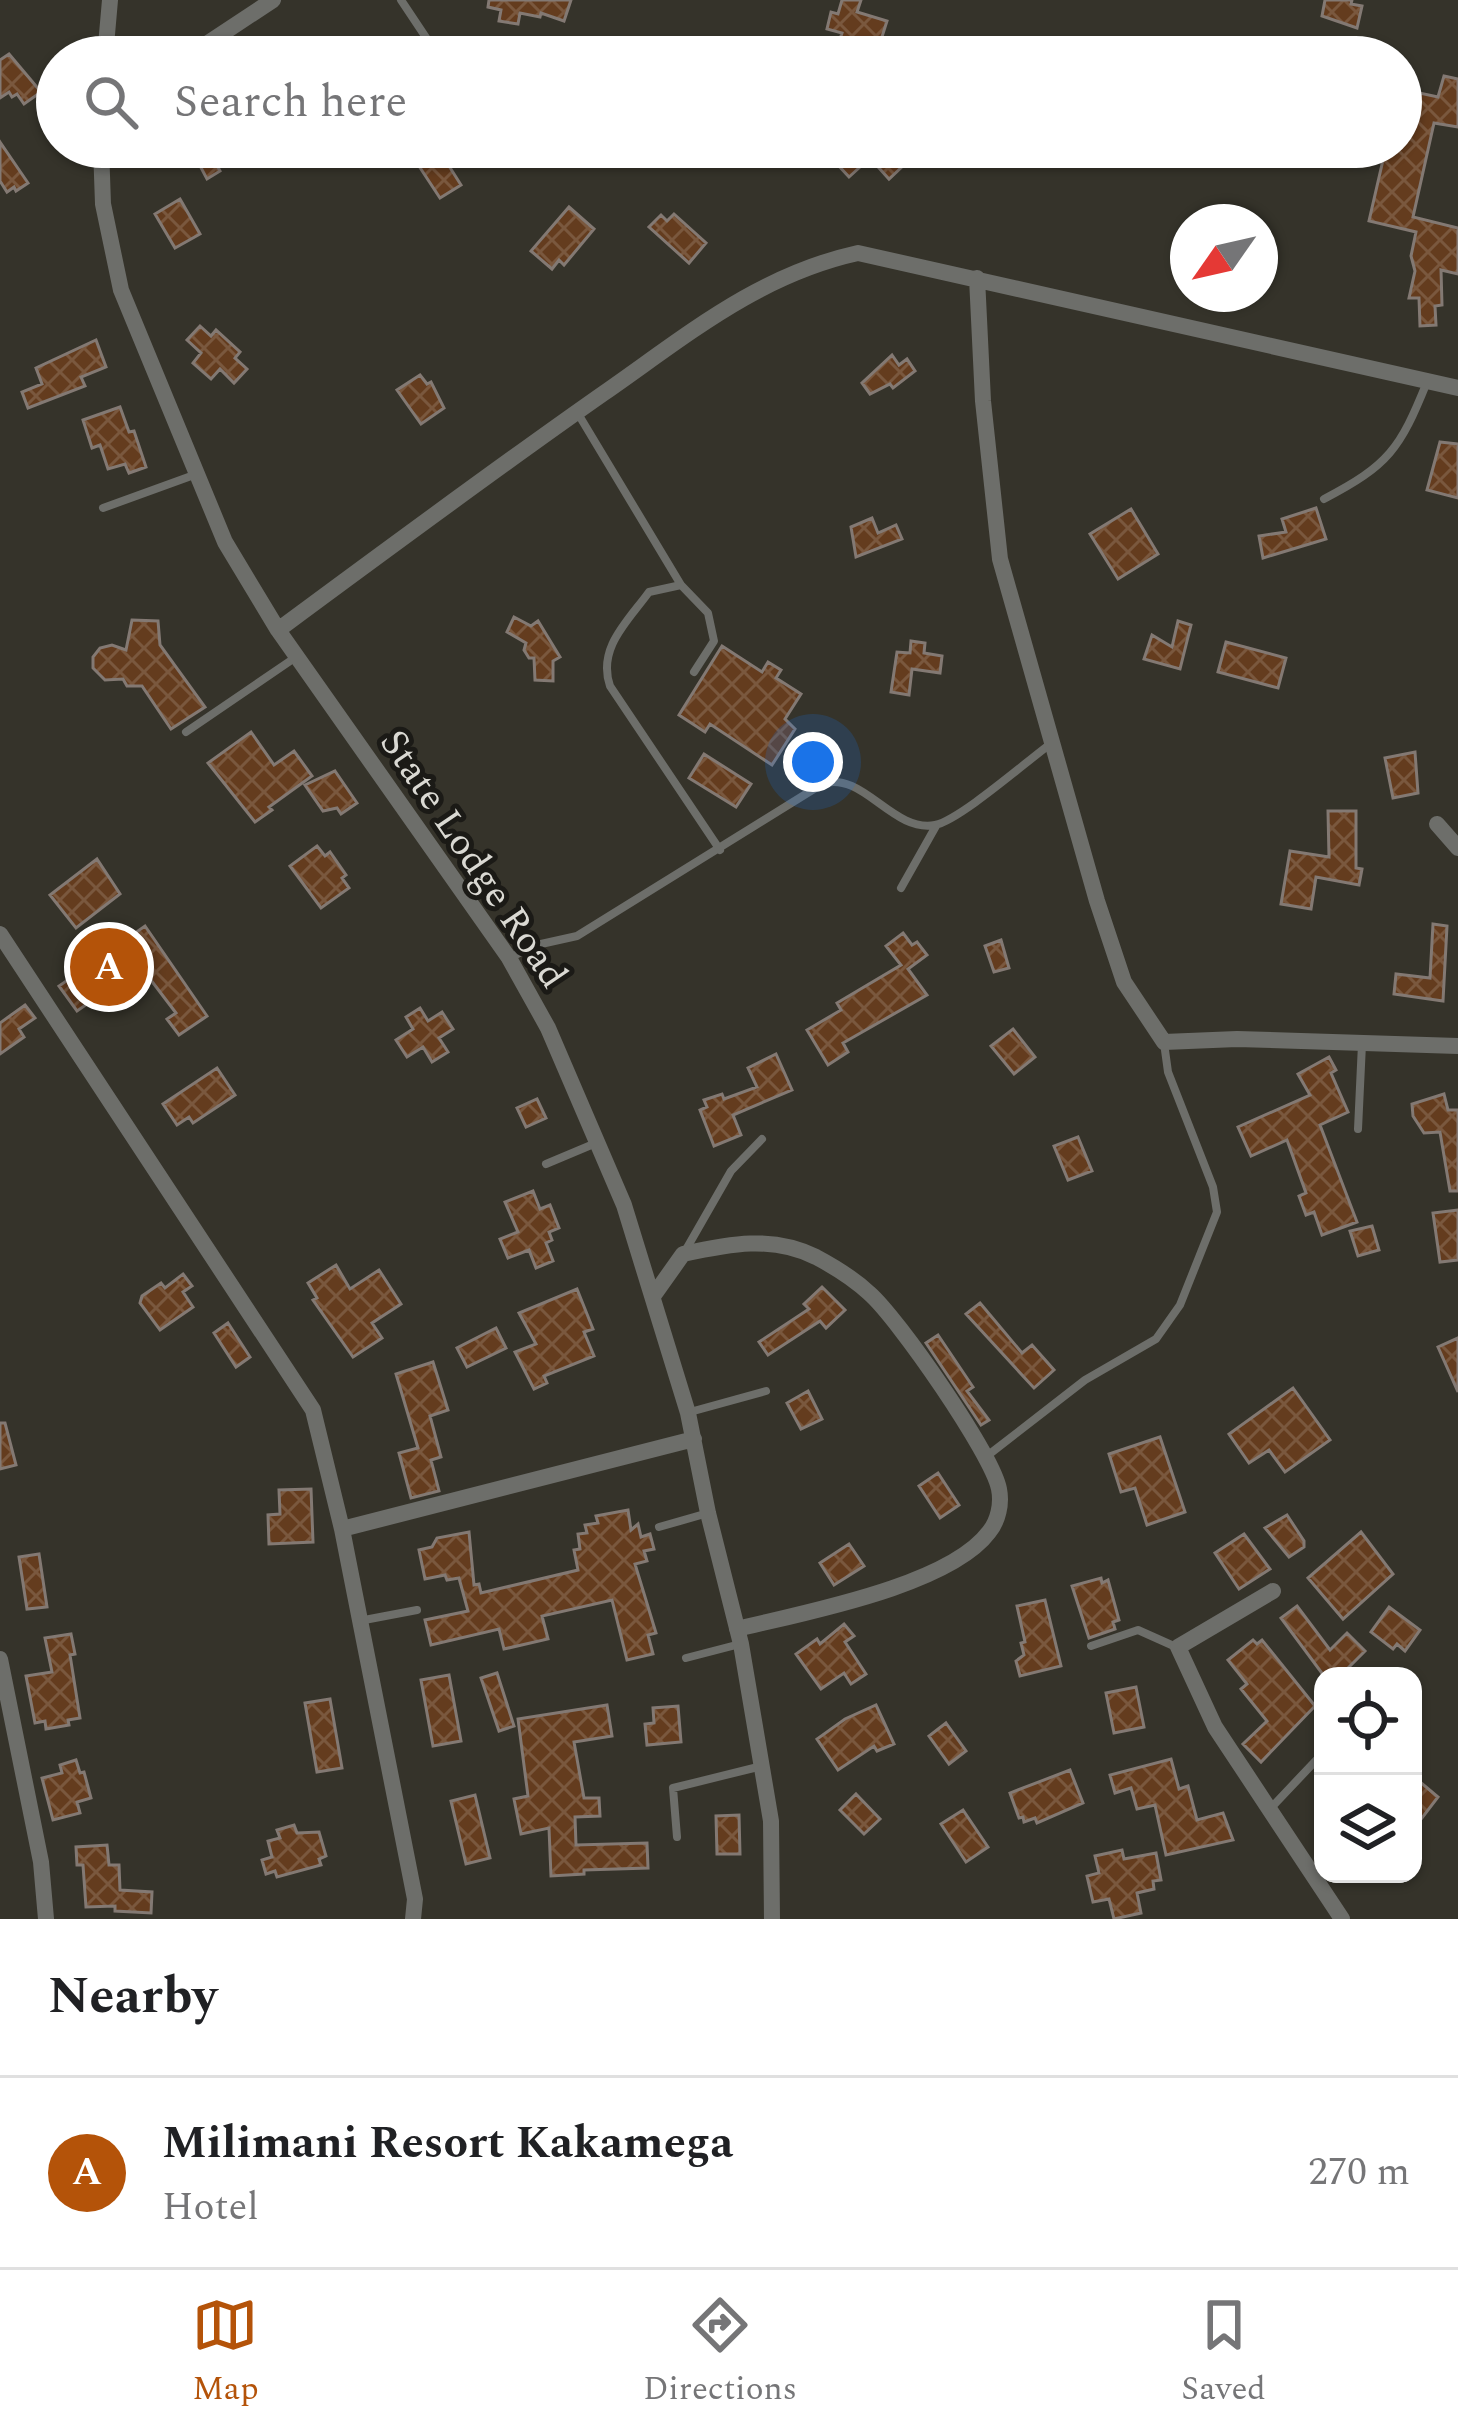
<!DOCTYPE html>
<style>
body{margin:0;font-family:Spectral,serif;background:#f6f6f6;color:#202124}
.controls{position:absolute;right:36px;bottom:36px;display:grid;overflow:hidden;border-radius:24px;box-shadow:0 3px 9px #0004}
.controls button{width:108px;height:108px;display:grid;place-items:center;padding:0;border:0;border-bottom:3px solid #e0e0e0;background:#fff;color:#202124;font:60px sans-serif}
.compass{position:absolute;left:1170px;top:204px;width:108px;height:108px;border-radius:50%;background:#fff;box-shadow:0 3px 9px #0004;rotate:236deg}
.you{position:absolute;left:813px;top:762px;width:42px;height:42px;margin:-30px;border:9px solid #fff;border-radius:50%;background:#1a73e8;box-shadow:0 0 0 18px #1a73e833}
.badge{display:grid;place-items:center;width:78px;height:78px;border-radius:50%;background:#b45309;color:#fff;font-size:39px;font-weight:700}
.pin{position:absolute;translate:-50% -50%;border:6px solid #fff;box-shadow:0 3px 12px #0006}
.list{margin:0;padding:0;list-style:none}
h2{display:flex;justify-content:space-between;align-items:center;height:156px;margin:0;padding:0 48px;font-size:51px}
h2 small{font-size:39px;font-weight:400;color:#757577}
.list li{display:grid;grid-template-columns:78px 1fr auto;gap:36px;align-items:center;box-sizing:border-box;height:192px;padding:0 48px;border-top:3px solid #e0e0e0}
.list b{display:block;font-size:45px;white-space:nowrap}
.list p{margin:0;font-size:39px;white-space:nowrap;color:#757577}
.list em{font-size:39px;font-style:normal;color:#757577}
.icon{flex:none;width:66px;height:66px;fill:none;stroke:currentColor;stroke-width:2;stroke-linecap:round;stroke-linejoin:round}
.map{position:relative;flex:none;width:1458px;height:1919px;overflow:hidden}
.search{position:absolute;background:#fff;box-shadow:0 3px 9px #0004;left:36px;right:36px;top:36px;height:132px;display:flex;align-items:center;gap:30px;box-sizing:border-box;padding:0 42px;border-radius:66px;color:#757577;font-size:45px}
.sheet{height:348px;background:#fff}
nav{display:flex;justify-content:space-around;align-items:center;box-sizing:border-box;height:168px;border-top:3px solid #e0e0e0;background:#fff;font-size:33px;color:#757577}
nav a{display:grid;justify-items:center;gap:6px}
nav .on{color:#b45309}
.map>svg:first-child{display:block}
.building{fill:url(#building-cross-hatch);stroke:#837973;stroke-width:3}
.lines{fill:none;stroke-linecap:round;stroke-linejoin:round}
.service{stroke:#6d6e6a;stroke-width:8}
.minor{stroke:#6d6e6a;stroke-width:16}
.labels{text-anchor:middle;stroke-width:10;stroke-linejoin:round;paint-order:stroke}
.street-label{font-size:39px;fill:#dad9d3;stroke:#1b1a16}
</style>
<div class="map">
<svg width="1458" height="1919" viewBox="0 0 1458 1919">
<defs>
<pattern id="building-cross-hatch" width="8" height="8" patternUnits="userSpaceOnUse" patternTransform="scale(3)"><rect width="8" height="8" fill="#643c1e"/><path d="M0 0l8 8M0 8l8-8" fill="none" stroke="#7a583e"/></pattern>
</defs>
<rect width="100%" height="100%" fill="#35332a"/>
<path class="building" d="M489,0H571L564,21L541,13L540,17L520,13L518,24L499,21L501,10L488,7Z
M842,0H861L857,12L887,21L881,40L874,38L873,44L861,41L858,48L839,42L842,33L827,29L831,12L838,14Z
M1325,0H1352L1351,4L1362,6L1357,28L1322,16Z
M9,54L41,92L24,104L17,94L12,97L9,92L0,98V60Z
M1444,76L1458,79V127L1434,123L1413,217L1458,228V274L1441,270L1442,305L1435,306L1436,325L1420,326L1419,298H1409L1415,271L1411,256L1416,232L1369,221L1386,147H1401V89L1438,97Z
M0,142L28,183L16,191L14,187L7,192L0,181Z
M190,147H207L220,171L207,179Z
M437,147L461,185L440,198L415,160Z
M856,147H888L904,165L889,179L870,158L849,177L837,164Z
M180,199L200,234L175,248L155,214Z
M569,207L594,229L564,265L559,260L552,269L531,251Z
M674,214L706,243L689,263L649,227L661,215L667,221Z
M200,326L211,336L216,330L240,352L235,358L247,369L234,383L220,369L211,379L193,363L201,353L187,340Z
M96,340L106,367L81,377L85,386L28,408L22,392L42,384L36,368Z
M892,355L899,365L907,359L915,371L893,388L890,384L870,394L862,383Z
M420,375L427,384L431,382L444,408L421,424L397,390Z
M120,407L129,432L134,431L146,467L129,473L125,464L108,469L100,445L92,448L83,420Z
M1440,442L1458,444V498L1427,490Z
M1316,508L1326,539L1263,558L1259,536L1286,532L1282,519Z
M1131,509L1158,554L1118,579L1090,534Z
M872,518L878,533L896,525L902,539L856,557L851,527Z
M514,617L531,626L538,621L560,657L553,661V681L535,680L534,658H529L524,650L526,643L507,632Z
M132,620L158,621L160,645L205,707L171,729L142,686H127L123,679L105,680L93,668V657L100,648L112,645L126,650Z
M1178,621L1191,625L1180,669L1144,659L1152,635L1172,647Z
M911,641L925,643L924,653L942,656L940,673L912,669L909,695L891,692L897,652L910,653Z
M1226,642L1286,658L1278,688L1218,672Z
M722,646L762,672L768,662L781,670L776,678L801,694L785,719L795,729L772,765L710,724L705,732L679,715Z
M251,732L274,765L294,751L312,776L269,807L272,810L255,822L208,763Z
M1415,752L1418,793L1393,798L1385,758Z
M704,754L751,784L736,807L689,778Z
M335,771L357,803L341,814L337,808L323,811L305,785Z
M1328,811H1356V868L1362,869L1359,885L1316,877L1311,909L1281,904L1290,851L1329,857Z
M317,846L325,856L330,852L346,875L342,878L349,888L321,908L290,866Z
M97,859L120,894L76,928L50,895Z
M1433,924L1447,926L1443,1001L1394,994L1396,974L1430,978Z
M145,926L207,1016L179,1035L167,1019L176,1013L141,967L77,1011L59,986Z
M903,933L912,945L917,942L927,955L908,969L927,995L843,1043L848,1052L828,1065L807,1030L841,1010L837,1003L901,965L886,946Z
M1001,940L1009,968L994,972L985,946Z
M25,1005L35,1018L19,1029L24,1037L0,1054V1023Z
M420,1008L428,1021L442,1012L453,1029L439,1038L448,1052L432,1062L423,1047L407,1057L396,1040L413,1029L406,1017Z
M1013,1029L1035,1057L1014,1074L991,1046Z
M776,1054L792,1090L733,1115L741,1135L714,1146L700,1110L707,1107L704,1100L722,1094L724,1099L757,1087L748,1068Z
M1329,1057L1336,1070L1331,1073L1348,1112L1320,1125L1357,1222L1322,1235L1314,1212L1306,1215L1299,1196L1306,1193L1287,1140L1251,1156L1238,1127L1310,1095L1298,1074Z
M217,1068L235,1095L193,1123L189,1117L177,1125L163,1104Z
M1444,1094L1448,1110H1458V1191H1450L1440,1132L1424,1133L1413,1116L1412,1104Z
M537,1099L546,1118L526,1127L517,1108Z
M1078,1137L1092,1171L1068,1180L1054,1146Z
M533,1191L540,1209L550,1205L559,1228L549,1232L552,1240L546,1243L553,1261L536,1268L529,1250L508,1258L500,1239L518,1232L505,1202Z
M1458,1210V1260L1440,1262L1433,1213Z
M1372,1226L1379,1250L1358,1256L1350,1231Z
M336,1265L350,1289L379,1270L401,1304L372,1323L382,1338L353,1357L313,1300L317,1298L308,1283Z
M183,1274L192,1286L183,1292L193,1307L160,1330L140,1303L142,1296L161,1283L165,1288Z
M822,1287L845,1310L826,1328L820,1321L768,1355L759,1342L809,1309L804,1304Z
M577,1289L593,1329L584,1332L594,1356L544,1376L547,1383L534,1389L515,1352L536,1344L519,1313Z
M980,1303L1022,1353L1032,1345L1054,1370L1034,1388L966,1314Z
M228,1323L250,1357L236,1367L214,1333Z
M496,1328L506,1348L467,1367L457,1348Z
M938,1335L973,1387L967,1391L989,1420L981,1425L926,1343Z
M1458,1338V1392L1438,1347Z
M433,1362L448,1410L430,1416L441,1457L431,1460L439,1491L411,1498L399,1453L418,1448L396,1374Z
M1293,1388L1330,1440L1285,1472L1269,1450L1249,1463L1229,1434Z
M808,1391L822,1419L801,1429L787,1403Z
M0,1423H5L16,1465L0,1469Z
M1160,1437L1185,1512L1147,1525L1135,1488L1121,1492L1109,1454Z
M938,1473L959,1505L940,1518L919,1486Z
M311,1489L313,1542L269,1544L268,1515L280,1514L279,1490Z
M628,1510L631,1530L638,1524L641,1537L650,1534L654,1549L644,1551L647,1561L635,1564L656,1633L648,1635L653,1654L627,1660L612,1600L542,1616L548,1639L504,1649L499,1629L431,1645L425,1620L468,1611L459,1578L447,1580L445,1575L425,1579L419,1550L432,1547L437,1538L469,1532L474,1585L479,1584L481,1593L578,1570L574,1550L580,1549L578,1534L587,1533L585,1525L598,1523L596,1516Z
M1287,1515L1304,1541V1547L1289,1557L1265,1528Z
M1361,1532L1393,1574L1343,1619L1308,1578Z
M1244,1534L1270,1569L1239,1589L1215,1553Z
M849,1544L864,1566L834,1585L820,1563Z
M39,1554L47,1607L27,1609L19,1557Z
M1101,1578L1102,1583L1108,1580L1119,1620L1113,1622L1115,1629L1089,1638L1072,1586Z
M1045,1600L1061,1666L1020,1676L1016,1661L1024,1655L1021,1643L1025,1642L1017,1606Z
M1297,1606L1330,1650L1347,1633L1365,1651L1340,1676H1324L1281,1618Z
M1389,1607L1420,1630L1405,1651L1397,1644L1393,1649L1371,1632Z
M844,1624L854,1636L845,1642L866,1674L851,1684L844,1673L821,1689L796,1654L817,1639L820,1644Z
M71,1634L75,1654L70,1655L80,1718L68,1720L69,1725L46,1729L45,1721L35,1723L26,1676L52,1672L45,1638Z
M1253,1640L1257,1644L1262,1640L1315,1706L1261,1762L1243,1744L1267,1721L1241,1689L1247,1684L1228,1660Z
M497,1673L514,1726L499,1731L481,1678Z
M449,1675L461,1741L433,1746L421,1680Z
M1136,1687L1144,1727L1114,1733L1106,1693Z
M330,1699L342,1768L317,1772L305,1703Z
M607,1705L612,1736L574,1742L584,1798H599L600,1816L575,1817L576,1845L647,1843L648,1868L584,1870V1874L551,1876L549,1828L521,1834L514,1799L528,1796L518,1719Z
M876,1705L894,1744L877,1751L874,1746L838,1770L817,1739L845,1719Z
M678,1706L681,1742L647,1745L645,1724L654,1723L653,1708Z
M946,1723L966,1751L949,1764L929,1736Z
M1171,1759L1179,1789L1188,1786L1197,1820L1223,1813L1233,1840L1166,1855L1155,1805L1137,1809L1131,1788L1115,1793L1110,1775Z
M76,1760L80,1773L84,1772L91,1798L77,1802L80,1813L53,1820L42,1778L62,1773L60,1765Z
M1070,1770L1083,1803L1037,1823L1035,1818L1024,1822L1023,1817L1019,1818L1010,1793Z
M1413,1776L1438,1797L1422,1818L1413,1811Z
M856,1794L880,1819L864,1834L840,1810Z
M475,1795L490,1858L466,1864L451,1801Z
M963,1810L988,1847L966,1862L941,1824Z
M739,1815L740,1854H717L716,1816Z
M294,1825L297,1833L319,1832L326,1856L319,1859L321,1865L277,1877L275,1871L266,1874L262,1860L272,1857L268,1841L280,1838L277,1830Z
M107,1845L109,1865H119L120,1890L152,1892L151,1913L115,1911V1906L86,1907L83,1865H77L76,1847Z
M1122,1850L1124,1859L1156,1853L1161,1880L1153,1881L1154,1889L1137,1893L1141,1913L1114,1919L1109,1899L1093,1902L1087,1876L1099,1873L1095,1856Z"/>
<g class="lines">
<path class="service" d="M401,0L439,57
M577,412L681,585
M1324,499C1389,465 1400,449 1427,382
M103,508L194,475
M694,672L714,641L708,613L681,585L649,592C628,621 597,648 610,686L720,850
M186,732L296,657
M901,888L936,826
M512,957L532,946L577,936L822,784C863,770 892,833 935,825C960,820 1028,760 1053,742
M1358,1129L1362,1044
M546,1164L596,1143
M684,1253L731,1171L762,1139
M690,1412L766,1391
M987,1456L1085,1380L1156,1339L1180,1305L1217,1212L1213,1187L1168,1072L1164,1043
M659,1527L708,1513
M359,1621L417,1610
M1091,1646L1138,1630L1176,1647
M686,1658L740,1644
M1269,1810L1323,1753
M677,1837L673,1788L762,1766"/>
<path class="minor" d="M105,57L110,0
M187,57L273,0
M101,147L103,204L121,290L225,542L278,630L509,958L548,1028L624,1205L688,1413L708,1513L741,1644L771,1821L772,1919
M977,278L983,401L1000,559L1097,901L1124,982L1164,1042L1237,1039L1458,1046
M278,630C386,550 494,470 604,393C686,336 758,275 858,253L1458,388
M1437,824L1458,848
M0,934L313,1410L342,1529L415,1899L413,1919
M654,1295L683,1254C729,1244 772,1235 816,1257C833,1266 855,1280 869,1293C898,1318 992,1454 999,1489C1002,1504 998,1521 989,1532C949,1586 802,1613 737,1629
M342,1529L694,1439
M1273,1591L1178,1647L1215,1727L1342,1919
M0,1659L41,1862L46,1919"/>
</g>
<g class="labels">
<g class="street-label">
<text transform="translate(475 858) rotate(56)" y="14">State Lodge Road</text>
</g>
</g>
</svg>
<div class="controls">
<button><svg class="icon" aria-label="locate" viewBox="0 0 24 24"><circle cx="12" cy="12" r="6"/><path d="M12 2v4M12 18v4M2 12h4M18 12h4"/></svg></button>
<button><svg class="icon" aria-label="layers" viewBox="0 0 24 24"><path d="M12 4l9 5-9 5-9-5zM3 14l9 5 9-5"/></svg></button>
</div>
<svg class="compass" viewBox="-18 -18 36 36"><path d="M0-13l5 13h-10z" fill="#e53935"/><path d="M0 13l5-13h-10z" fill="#757577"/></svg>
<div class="you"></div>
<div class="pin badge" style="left:109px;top:967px">A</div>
<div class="search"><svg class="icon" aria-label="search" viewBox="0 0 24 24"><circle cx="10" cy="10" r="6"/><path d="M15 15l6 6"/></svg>Search here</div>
</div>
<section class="sheet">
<h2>Nearby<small></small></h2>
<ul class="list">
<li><span class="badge">A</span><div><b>Milimani Resort Kakamega</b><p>Hotel</p></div><em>270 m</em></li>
</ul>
</section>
<nav>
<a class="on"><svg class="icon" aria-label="map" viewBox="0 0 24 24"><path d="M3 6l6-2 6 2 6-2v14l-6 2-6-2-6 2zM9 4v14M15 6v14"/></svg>Map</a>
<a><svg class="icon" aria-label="directions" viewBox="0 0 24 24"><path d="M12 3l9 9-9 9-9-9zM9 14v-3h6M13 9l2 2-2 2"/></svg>Directions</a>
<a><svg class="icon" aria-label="saved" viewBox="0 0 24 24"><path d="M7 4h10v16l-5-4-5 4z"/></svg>Saved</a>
</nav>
